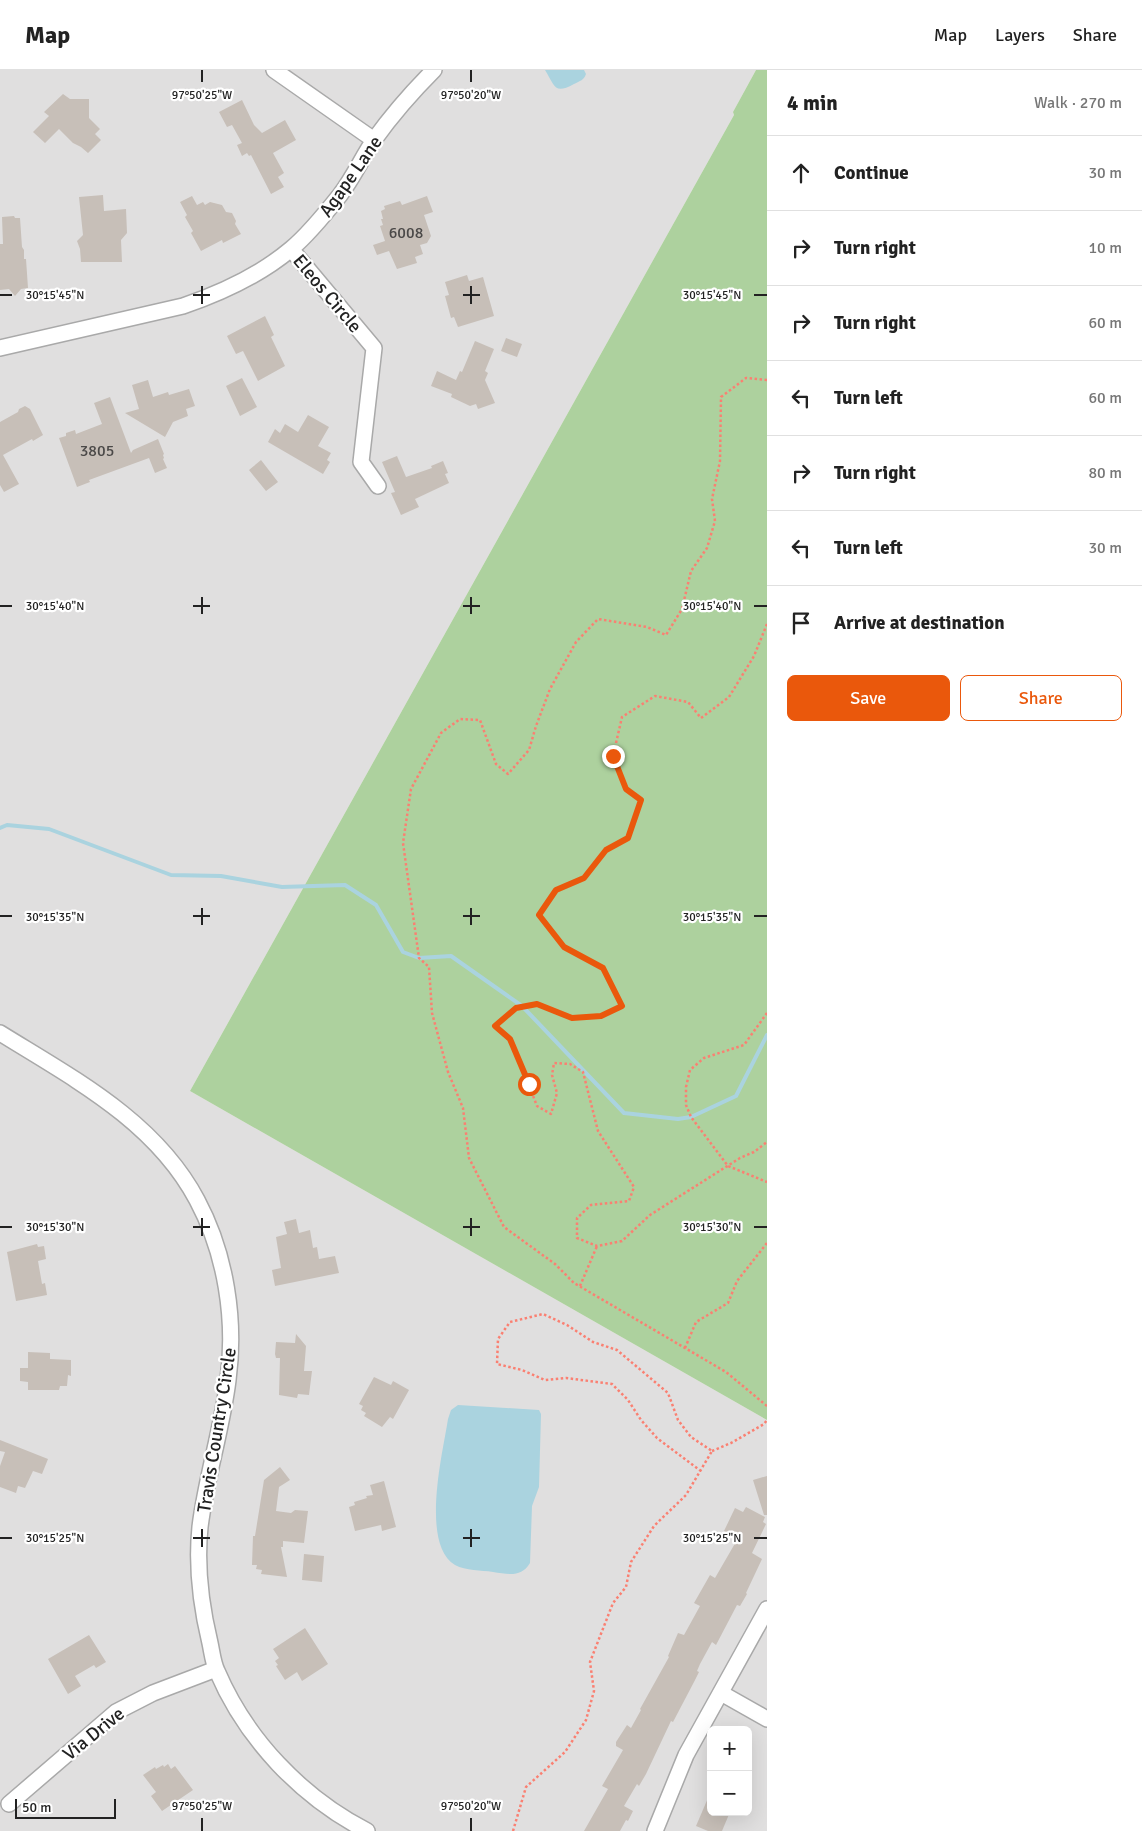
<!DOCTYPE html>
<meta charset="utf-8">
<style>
body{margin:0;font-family:Signika,sans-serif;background:#f6f6f6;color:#222}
.controls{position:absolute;right:15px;bottom:15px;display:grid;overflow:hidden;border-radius:8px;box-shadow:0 5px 20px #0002}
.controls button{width:45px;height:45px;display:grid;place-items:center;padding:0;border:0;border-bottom:1px solid #e0e0e0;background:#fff;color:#222;font:25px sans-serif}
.scale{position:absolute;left:15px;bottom:12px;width:101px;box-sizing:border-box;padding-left:5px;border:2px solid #222;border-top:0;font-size:14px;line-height:18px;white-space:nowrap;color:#222;-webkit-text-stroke:4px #fff;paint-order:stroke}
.stop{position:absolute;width:15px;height:15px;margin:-11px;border:4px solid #ea580c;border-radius:50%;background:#fff}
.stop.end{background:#ea580c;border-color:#fff;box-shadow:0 1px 5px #0008}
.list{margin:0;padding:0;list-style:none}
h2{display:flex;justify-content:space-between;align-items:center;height:65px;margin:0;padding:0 20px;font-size:21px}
h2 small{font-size:16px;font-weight:400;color:#767676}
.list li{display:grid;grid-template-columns:32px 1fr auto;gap:15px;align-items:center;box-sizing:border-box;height:75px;padding:0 20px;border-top:1px solid #e0e0e0}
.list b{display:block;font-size:19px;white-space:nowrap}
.list em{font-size:16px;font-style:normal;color:#767676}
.actions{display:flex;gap:10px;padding:15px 20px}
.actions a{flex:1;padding:11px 0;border:1px solid #ea580c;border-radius:8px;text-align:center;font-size:18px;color:#ea580c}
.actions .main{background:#ea580c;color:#fff}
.icon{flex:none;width:28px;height:28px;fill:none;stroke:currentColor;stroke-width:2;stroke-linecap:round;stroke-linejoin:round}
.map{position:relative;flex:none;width:767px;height:1761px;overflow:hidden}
header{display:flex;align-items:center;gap:30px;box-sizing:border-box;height:70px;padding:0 25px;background:#fff;border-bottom:1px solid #e0e0e0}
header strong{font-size:24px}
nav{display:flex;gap:28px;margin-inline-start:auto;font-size:18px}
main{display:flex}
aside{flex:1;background:#fff}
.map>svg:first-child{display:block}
.residential{fill:#e0dfdf;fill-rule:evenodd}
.forest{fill:#add19e}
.water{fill:#aad3df}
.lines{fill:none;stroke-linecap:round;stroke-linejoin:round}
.stream{stroke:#aad3df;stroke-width:4}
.building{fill:#c7bfb8}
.minor-casing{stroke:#a9a9a9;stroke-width:18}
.path{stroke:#fa8072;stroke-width:2.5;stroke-dasharray:2.5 2.5;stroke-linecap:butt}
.minor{stroke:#fff;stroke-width:15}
.route{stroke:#ea580c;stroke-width:6}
.ticks{fill:none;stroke:#222;stroke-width:2}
.labels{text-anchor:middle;stroke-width:4.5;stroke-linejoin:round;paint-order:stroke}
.number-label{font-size:16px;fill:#4b4948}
.street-label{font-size:19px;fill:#222;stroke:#fff}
.ticks-label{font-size:12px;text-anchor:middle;fill:#222;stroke:#fff;stroke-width:4.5;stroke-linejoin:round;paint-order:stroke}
</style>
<header>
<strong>Map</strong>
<nav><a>Map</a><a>Layers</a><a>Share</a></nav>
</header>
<main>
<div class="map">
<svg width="767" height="1761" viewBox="0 0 767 1761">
<rect width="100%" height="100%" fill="#f2efe9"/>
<path class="residential" d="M0,0H756L733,42L734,45L190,1021L767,1350V1761H0ZM711,1660H748V1742H711Z"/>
<path class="forest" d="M756,0H767V1350L190,1021L734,45L733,42Z"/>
<path class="water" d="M545,0H584L586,4C584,10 580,11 574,14C554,25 555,16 545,0Z
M458,1335L539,1340L541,1344L539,1417L532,1436L530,1493C521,1508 508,1504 493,1502C481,1500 466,1501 455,1495C420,1474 443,1382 448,1349L451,1340Z"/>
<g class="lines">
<path class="stream" d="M0,758L7,755L49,759L171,805L221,806L282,817L345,815L376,835L403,882L419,888L451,886L522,936L624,1043L678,1049L691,1047L736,1026L767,965"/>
</g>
<path class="building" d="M63,24L70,29H89V48L100,59L95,64L101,70L88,83L81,77L73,73L59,59L45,73L33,62L49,46L44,42Z
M242,30L254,55L262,63L285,50L296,70L273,83L284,103L278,107L284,117L271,124L251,85L249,86L247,83L242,86L237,75L242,73L232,55L227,57L219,42Z
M103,125L104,141L126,139L127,163L121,170L122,192H81L80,179L77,171L83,165L79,127Z
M192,126L197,135L203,132L205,135L210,132L222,135L226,142L232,143L236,151L235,154L241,164L223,173L222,170L201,181L191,163L193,161L185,147L187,145L180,132Z
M427,126L433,142L424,145L431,166L427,173L420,175L423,184L415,187L417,193L397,199L389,181L377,185L373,175L385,171L380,156L383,155L381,149H383L381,141L385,139L384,136L400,131L402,135Z
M14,146L15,148H20L22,177L24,180V189H26L28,218L21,219L15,226L9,219L0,220V174H3L2,147Z
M467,205L469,211L483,207L494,246L458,257L454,247L451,248L445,226L449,225L445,212Z
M265,246L274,265L271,267L285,296L258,311L243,281L236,284L227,266Z
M506,268L522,274L517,287L501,281Z
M475,271L494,279L485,301L488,303L485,310L495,333L478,339L476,334L470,336L451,327L452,324L431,316L437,301L456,310L460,301L462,302Z
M242,308L257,337L240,346L226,316Z
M148,310L153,327L168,322L169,325L189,319L195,336L186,339L188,346L173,352L165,367L125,343L139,339L132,315Z
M110,327L131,383L133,380L158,369L164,384L163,385L164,388L163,389L167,398L155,403L149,388L89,410L90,412L77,417L59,368L66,366V363L75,360L76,364L102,354L94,333Z
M25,336L30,339L43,365L33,371L32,369L3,385L19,414L4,422L0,415V352L18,342L19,339Z
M308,345L329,357L318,376L331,383L327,390L330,392L323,404L268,372L275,359L280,363L285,354L298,362Z
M397,386L406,407L432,398L431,396L443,391L448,403L445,404L449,413L415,429L419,437L401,445L391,423L395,422L382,392Z
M261,390L278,412L266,421L249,400Z
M296,1149L299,1163L310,1160L313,1178L317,1177L319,1189L335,1186L339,1203L275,1216L272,1200L281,1198L276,1167L287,1164L284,1152Z
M37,1174L38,1177L44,1176L46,1189L38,1191L42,1214L45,1213L47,1225L16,1231L7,1182Z
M296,1264L306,1276L304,1301H312L309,1325L298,1324L297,1328L279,1325L280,1288H276L275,1284L276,1272L295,1273Z
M28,1282L50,1283V1289L71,1290V1306L68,1305L67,1316H60L59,1320H28V1312L20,1311V1298H28Z
M374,1307L391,1315L393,1311L409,1320L393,1349L390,1347L382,1357L364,1346L366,1343L361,1340L363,1336L359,1334Z
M0,1370L48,1389L42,1404L33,1401L25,1418L18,1416L16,1423L0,1417V1396L5,1382L0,1381Z
M280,1397L290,1410L279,1417L276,1441L291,1443L295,1440L308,1441L304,1473L283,1471V1477H281L287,1507L261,1504L262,1500L256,1499L257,1495H252L253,1466H255L264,1410Z
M767,1406V1445H764L753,1410Z
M384,1411L396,1457L382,1461L381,1455L355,1461L349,1437L355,1435L354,1432L367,1428L366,1426L373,1425L370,1415Z
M746,1437L765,1447L763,1452L766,1454L752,1483L762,1489L746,1523L747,1524L740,1536L737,1535L716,1575L712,1572L700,1594L697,1601L699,1602L694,1612L673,1652L671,1651L646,1704L639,1716L637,1714L624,1736L633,1741L628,1751L626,1750L620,1761H584L608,1719L602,1716L623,1680L616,1676V1672L627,1655L631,1658L641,1640L640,1639L669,1587L668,1586L678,1563L684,1565L700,1536L694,1533L710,1505L715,1508L737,1470L724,1461L735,1438L743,1442Z
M304,1484L324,1486L322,1512L302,1510Z
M305,1558L328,1594L302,1611L297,1602L285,1610L276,1596L278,1595L275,1591L279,1588L273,1579Z
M89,1565L106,1592L96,1598L94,1595L75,1606L81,1616L68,1624L48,1589Z
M168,1694L171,1699L175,1696L193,1720L162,1741L151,1726L156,1722L143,1705L155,1697L156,1699L163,1695L164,1697Z
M711,1721V1742H730L722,1761H708L696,1756Z"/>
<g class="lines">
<g class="minor-casing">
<path id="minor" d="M274,0L374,70
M291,179L374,278L361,392L378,416
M0,278L183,236C221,223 260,205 291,179C309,164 325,144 340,125C353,108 362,88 374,70C392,45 412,22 434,0
M0,963C74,1009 155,1051 197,1130C226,1184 236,1250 228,1310C222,1359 206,1408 200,1457C196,1496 201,1536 210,1573C212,1582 213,1593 217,1601C246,1669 301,1727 367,1761
M721,1623L767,1649
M9,1734L116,1642L153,1623L216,1599
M655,1761L686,1685L767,1539"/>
</g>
<path class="path" d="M767,310L746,308L721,327L720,391L712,429L715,451L707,478L691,501L682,539L666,565L647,557L598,549L576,572L550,619L536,656L529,680L508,704L496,694L480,650L460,649L441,663L411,719L403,773L419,888L429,897L432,943L448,1002L463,1038L469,1088L504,1157L555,1194L574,1213L726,1302L767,1336
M767,554L754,586L729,627L701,648L688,632L655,626L622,647L613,686L626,719L641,731L628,768L606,780L584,808L556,820L539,845L564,877L603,898L622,936L601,946L572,948L537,933L516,937L495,956L510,969L518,987L537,1036L551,1044L557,1023L552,1005L554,993L570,994L583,1002L598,1061L634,1117L629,1131L591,1135L577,1148V1168L597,1176L622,1171L650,1145L740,1088L754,1082L767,1072
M767,943L744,975L704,988L690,1000L686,1017V1035L691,1047L728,1096L767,1112
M580,1216L597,1176
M685,1278L696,1252L728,1233L737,1211L767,1173
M712,1381L731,1373L764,1354L767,1350
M513,1761L526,1717L565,1682L586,1650L594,1621L590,1592L613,1533L626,1517L631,1492L654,1456L686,1425L712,1381L691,1367L678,1350L668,1323L617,1280L593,1272L567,1255L543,1244L510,1252L498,1269L497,1294L522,1300L545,1310L566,1308L612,1314L628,1330L641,1350L657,1368L701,1401"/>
<use href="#minor" class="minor"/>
</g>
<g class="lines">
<path class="route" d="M529,1014L510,969L495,956L516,938L537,934L572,948L601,946L622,936L603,898L564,877L539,845L556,820L584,808L606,780L628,768L641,730L626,719L613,686"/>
</g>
<path class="ticks" d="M202,0V12M471,0V12M202,216V234M471,216V234M0,225H12M193,225H210M463,225H480M754,225H767M202,527V544M471,527V544M0,536H12M193,536H210M463,536H480M754,536H767M202,838V855M471,838V855M0,846H12M193,846H210M463,846H480M754,846H767M202,1148V1166M471,1148V1166M0,1157H12M193,1157H210M463,1157H480M754,1157H767M202,1459V1477M471,1459V1477M0,1468H12M193,1468H210M463,1468H480M754,1468H767M202,1748V1761M471,1748V1761"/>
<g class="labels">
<g class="number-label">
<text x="406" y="168">6008</text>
<text x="97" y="386">3805</text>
</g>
<g class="street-label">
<text transform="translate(350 106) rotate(-55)" y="7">Agape Lane</text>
<text transform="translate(328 223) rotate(50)" y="7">Eleos Circle</text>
<text transform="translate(216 1360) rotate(-81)" y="7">Travis Country Circle</text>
<text transform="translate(93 1663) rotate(-39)" y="7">Via Drive</text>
</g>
</g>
<g class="ticks-label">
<text x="202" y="29">97°50'25"W</text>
<text x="471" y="29">97°50'20"W</text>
<text x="55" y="229">30°15'45"N</text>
<text x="712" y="229">30°15'45"N</text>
<text x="55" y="540">30°15'40"N</text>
<text x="712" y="540">30°15'40"N</text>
<text x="55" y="851">30°15'35"N</text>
<text x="712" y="851">30°15'35"N</text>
<text x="55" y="1161">30°15'30"N</text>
<text x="712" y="1161">30°15'30"N</text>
<text x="55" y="1472">30°15'25"N</text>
<text x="712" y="1472">30°15'25"N</text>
<text x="202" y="1740">97°50'25"W</text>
<text x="471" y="1740">97°50'20"W</text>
</g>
</svg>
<div class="controls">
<button>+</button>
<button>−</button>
</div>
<div class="scale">50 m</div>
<div class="stop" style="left:529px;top:1014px"></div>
<div class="stop end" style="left:613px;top:686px"></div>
</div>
<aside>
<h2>4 min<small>Walk · 270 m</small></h2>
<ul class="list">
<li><svg class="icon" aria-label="ahead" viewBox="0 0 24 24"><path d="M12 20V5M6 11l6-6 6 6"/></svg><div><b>Continue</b></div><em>30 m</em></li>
<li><svg class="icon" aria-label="right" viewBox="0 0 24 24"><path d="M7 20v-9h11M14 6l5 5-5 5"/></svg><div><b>Turn right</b></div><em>10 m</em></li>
<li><svg class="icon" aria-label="right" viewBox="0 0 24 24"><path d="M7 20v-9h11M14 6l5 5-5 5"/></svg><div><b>Turn right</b></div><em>60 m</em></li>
<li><svg class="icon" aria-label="left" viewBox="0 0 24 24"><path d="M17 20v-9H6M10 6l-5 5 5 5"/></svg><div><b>Turn left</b></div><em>60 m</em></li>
<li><svg class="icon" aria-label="right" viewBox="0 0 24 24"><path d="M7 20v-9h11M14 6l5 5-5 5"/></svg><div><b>Turn right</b></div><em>80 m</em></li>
<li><svg class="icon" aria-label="left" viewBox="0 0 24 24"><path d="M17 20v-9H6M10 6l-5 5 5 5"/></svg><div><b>Turn left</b></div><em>30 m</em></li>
<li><svg class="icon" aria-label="arrive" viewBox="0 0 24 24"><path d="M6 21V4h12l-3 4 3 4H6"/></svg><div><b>Arrive at destination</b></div></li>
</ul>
<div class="actions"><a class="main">Save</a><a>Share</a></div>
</aside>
</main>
